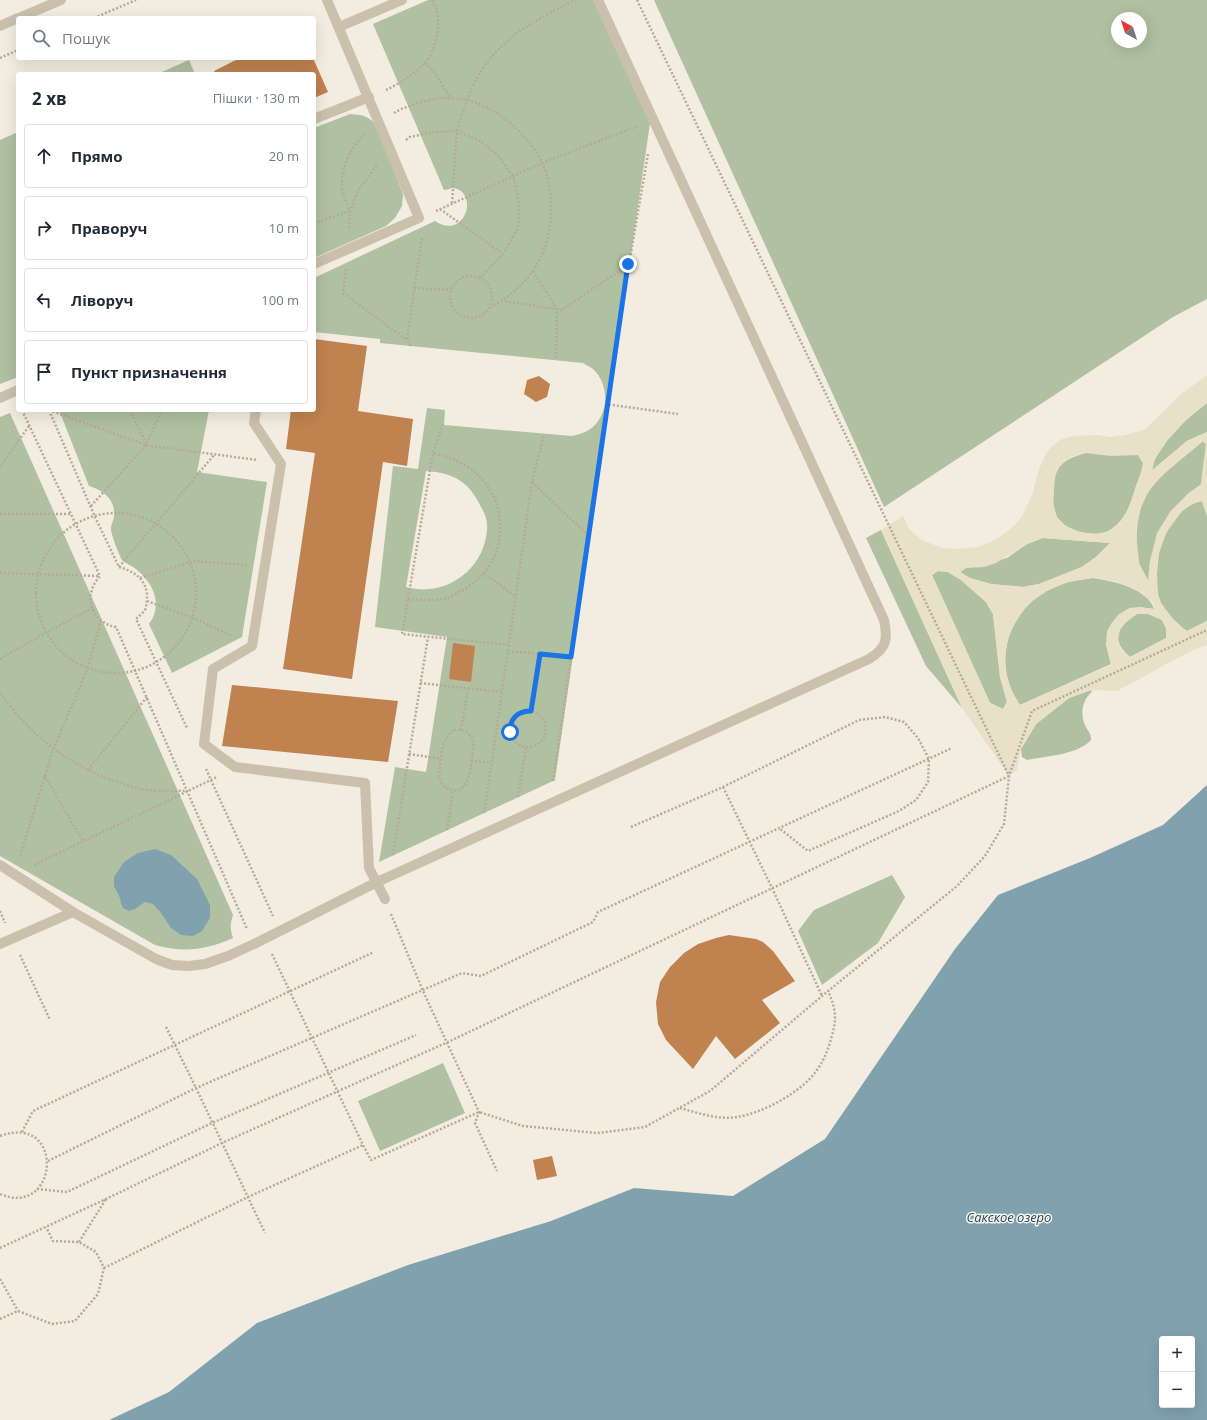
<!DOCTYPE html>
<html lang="uk">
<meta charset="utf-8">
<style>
body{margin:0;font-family:"Open Sans",sans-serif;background:#f2f2f3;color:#1f2937}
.controls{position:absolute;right:12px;bottom:12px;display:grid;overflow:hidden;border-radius:4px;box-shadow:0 4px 16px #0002}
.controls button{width:36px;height:36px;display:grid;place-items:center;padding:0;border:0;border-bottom:1px solid #e0e1e3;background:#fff;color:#1f2937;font:20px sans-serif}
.compass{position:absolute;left:1111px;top:12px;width:36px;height:36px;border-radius:50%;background:#fff;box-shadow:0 4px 16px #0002;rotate:321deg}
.stop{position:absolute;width:12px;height:12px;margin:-9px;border:3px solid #1a73e8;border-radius:50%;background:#fff}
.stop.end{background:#1a73e8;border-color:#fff;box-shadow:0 1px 4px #0008}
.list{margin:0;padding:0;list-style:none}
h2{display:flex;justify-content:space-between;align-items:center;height:52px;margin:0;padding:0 16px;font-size:17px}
h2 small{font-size:13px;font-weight:400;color:#747a83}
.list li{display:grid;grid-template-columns:26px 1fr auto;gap:12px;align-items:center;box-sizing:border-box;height:64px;margin:0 8px 8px;padding:0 8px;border:1px solid #e0e1e3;border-radius:4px}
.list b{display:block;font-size:15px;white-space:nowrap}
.list em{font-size:13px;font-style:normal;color:#747a83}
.icon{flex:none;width:22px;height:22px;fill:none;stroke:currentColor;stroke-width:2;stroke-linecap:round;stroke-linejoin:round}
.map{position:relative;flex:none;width:1207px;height:1420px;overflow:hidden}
.search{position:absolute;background:#fff;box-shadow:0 4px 16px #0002;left:16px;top:16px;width:300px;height:44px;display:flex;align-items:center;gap:10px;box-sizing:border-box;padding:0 14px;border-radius:4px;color:#747a83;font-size:15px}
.panel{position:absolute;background:#fff;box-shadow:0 4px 16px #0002;left:16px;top:72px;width:300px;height:340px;border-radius:4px}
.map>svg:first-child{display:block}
.green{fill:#afc1a0;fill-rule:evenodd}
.plaza{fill:#e9e1c7;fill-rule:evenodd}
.water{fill:#80a2ae;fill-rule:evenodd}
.building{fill:#c0824f}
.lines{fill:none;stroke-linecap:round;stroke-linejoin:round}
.path{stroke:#b6aa96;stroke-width:2.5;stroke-dasharray:2 2;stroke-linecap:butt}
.lane{stroke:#cac0ac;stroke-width:10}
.street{stroke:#cac0ac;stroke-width:10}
.route{stroke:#1a73e8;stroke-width:5}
.labels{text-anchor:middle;stroke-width:3;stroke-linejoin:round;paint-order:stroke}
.water-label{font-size:13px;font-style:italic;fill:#214958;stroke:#f9f6ec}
</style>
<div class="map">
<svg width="1207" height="1420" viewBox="0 0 1207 1420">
<rect width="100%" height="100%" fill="#f2ede0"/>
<path class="green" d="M428,0H593L650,123L555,780L379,862L395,767L426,772L447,637L375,627L393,466L418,469L427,408L445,410L444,425L572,436C580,434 588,432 594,426C609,411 609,384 593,369C590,367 586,365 583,363L380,343V339L314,332V278L435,221C465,241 480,192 453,188C451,188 447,190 444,190L373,24ZM426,471C453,473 469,481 481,507C485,513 488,522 487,530C484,570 445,598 406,587Z
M654,0H1207V299L1173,317L884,507ZM1117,18H1141V42H1117Z
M189,60L195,74H157Z
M350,114C364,115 368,116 377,126L403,194L402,206L395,218L386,226L314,258V128Z
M18,132V377L0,384V140Z
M1207,403V432L1187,441L1152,471C1153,467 1153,462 1155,459C1164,438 1189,417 1207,403Z
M59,410H209L197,472L267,482L242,637L172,673L149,624C163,605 154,584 137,570C134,567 125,563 122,560C120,557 110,532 111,528C111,524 114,520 114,516C116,500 103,490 89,486Z
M10,413L233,915C230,924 230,929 233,938C206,950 184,953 155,945L0,856V417Z
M1203,441L1206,444L1201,485L1189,493L1170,512L1150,561L1149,582C1146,576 1141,569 1139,563C1134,543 1136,508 1149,491C1163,471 1185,457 1203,441Z
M1086,453L1138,455L1143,463C1142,472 1139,478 1136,486C1131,503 1126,520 1110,530C1097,539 1066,531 1057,518C1052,509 1053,496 1054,487C1055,464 1065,459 1086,453Z
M1202,501L1207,516V621L1187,631C1177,623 1165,613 1160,601C1148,570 1165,508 1202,501Z
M881,530L962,708L926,666L866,538Z
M1043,538L1110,543L1096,557L1082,567L1039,584L1023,587L991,584L970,578L960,572L966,568L1007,558L1027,544Z
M938,571L948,572L961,580L986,602L993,614L1000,677L1007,702L1003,709L990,703L932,575Z
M1093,578C1112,581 1148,588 1154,609L1139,607L1106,644L1111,664L1020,705C992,665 1006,615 1046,591C1061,582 1077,580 1093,578Z
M1137,614H1148L1162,620L1166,628V638L1130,657C1110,640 1117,627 1137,614Z
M1091,690L1092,692C1082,700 1080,714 1085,725C1088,732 1091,732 1091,740C1077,755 1047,756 1027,760L1022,757L1021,749L1036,724L1069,698Z
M892,875L905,897L878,943L822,985L798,931L814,910Z
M443,1063L465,1113L380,1151L358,1101Z"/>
<path class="plaza" d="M1207,375V403L1188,418L1167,441L1155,459L1152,470L1187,441L1207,432V516L1202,501L1194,503L1182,511L1166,533L1159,553L1157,574L1158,594L1161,603L1176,623L1187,631L1207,621V645L1189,652L1117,691L1091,690L1069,698L1036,724L1021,749L1017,770L1009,776L962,708L881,530L903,516L909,529L922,540L942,548L958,549L978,547L997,539L1015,525L1022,516L1032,495L1039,469L1047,452L1052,446L1062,439L1073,436L1097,435L1111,437L1125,435L1144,430L1181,394ZM1203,441L1206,444L1201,484L1189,493L1170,512L1157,533L1150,561L1148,581L1139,563L1136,532L1140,510L1148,492L1160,477ZM1086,453L1111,456L1138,455L1143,463L1142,473L1137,484L1128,510L1120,522L1109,531L1097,534L1079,532L1066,526L1057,517L1053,503L1055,476L1057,470L1063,463L1071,457ZM1043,538L1110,543L1096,557L1082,567L1039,584L1023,587L991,584L970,578L960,572L966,568L984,567L996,563L1027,544ZM938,571L948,572L961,580L986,602L993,614L1000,677L1007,702L1003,709L990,703L932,575ZM1093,578L1117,582L1135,589L1153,603L1154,609L1139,607L1129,608L1118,615L1111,624L1107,631L1106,644L1111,665L1020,705L1015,697L1010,687L1006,672L1005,657L1008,638L1015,623L1028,604L1047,591L1068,582ZM1137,614H1149L1162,620L1166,628V638L1130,657L1122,651L1118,640L1120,629L1127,621Z"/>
<path class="water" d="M1207,785V1420H109L169,1392L257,1323L408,1265L551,1221L634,1188L733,1196L825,1139L955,949L998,895L1090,858L1163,825ZM1162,1339H1192V1405H1162Z
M155,849L171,855L197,879L210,905V918L202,931L193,936L181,935L171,928L161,913L153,904L145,902L135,909L129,911L123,908L121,903L120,898L114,886V877L124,862L138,853Z"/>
<path class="building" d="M240,58H313L328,92L314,98V74H216L214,71Z
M314,339L367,346L358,411L413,419L407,466L383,462L352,679L283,669L315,453L286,449L291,410H314Z
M539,376L550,384L547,397L536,402L524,394L527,380Z
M453,643L475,646L471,682L449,679Z
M232,685L398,701L388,762L222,746Z
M729,935L756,939L763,942L773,951L795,981L762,1000L780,1023L735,1059L716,1036L693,1069L666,1040L658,1024L656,1002L660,982L670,967L684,953L698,944L716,938Z
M552,1156L557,1176L537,1180L533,1160Z"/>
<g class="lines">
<path class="path" d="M637,0L1009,776
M94,18L136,0
M0,58L18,50
M425,63L435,73L450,98
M386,90C399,84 414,74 424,64C435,53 441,26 437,11C436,8 434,4 432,0
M394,113C412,102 446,94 467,100C499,109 527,133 542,162C547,173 550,189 551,201C553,249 533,284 491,307
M406,140L410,137L434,132L457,131L478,140L497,154L513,176L519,202L518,228L503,254L480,278
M452,203C454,180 454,156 457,133C458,125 461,117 464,109C482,50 522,25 576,0
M440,209L503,254
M436,211L542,163L638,126
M314,223L350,211C347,204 343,196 342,188C340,170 351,146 364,135
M349,228L350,211L359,189L377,165
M346,269L343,293L407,340
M533,271L557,309L556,360
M450 297a21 21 0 1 1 42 0a21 21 0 1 1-42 0Z
M414,288L451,290
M501,301L562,310L628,265
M411,346L407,340L422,237
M605,404L678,414
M22,410L100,576C97,580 93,585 92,590C85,607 100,625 116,627L247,929
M49,410L95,517L119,567C133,571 145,578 147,594C147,599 147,604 145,610C143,613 139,616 136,619L187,728
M49,410L146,445L257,460
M130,410L146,444
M443,424L433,453L402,634L509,645
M0,467L29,426
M532,482L589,536
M91,506L146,445L162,410
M36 593a80 80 0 1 1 160 0a80 80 0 1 1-160 0Z
M0,514H70
M119,567L214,455
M0,573L99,576
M484,573L516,597
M140,578L193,561L247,565
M408,599C421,600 435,601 448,598C451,597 455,594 459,592C504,571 515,512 479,476C467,463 450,458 433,453
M147,601L191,617L232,636
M508,651L571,657
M0,659L45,633L93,608
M420,683L502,692
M0,693C34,741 81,774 137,788C151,792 172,790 186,791
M531,711L540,654
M510 729a18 18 0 1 1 36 0a18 18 0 1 1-36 0Z
M454,730C464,729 469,732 474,741C472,754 472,796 451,790C444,788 441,783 439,776C441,761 440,739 454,730Z
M461,730L468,689
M409,754L442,759
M471,761L491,763
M206,769L273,916
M88,770L147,697
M45,776L83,841
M553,781L629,264L648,154
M723,787L772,888L822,996
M518,797L526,747
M484,813L508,651L532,482L544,434
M631,827L723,787L859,720L885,717L904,722L918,738L929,759L928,782L916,800L899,811L808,851L779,828
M447,830L453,791
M393,855L428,637
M20,856L53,750L87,670L101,621
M34,865L217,777
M0,911L5,923
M391,914L423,991L479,1112L475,1123L497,1171
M272,954L363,1145L371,1160L479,1112L523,1126L597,1133L645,1127L710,1091L822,996L957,886L985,856L1004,824L1009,776L1032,711L1207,630
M20,955L50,1020
M166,1027L196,1088L265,1233
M680,1108C698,1113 718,1120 737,1117C763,1113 802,1092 817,1070C824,1060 828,1050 831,1039C833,1032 835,1025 835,1018C835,1008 832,1000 828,991
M22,1132L33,1111L374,952
M0,1136C66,1112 59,1219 0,1194
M48,1161L196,1088L462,973L481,976L593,922L598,912L952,748
M37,1189L67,1192L212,1123L416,1035
M79,1242L106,1199
M0,1248L106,1199L222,1143L448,1042L1009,776
M104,1268L248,1197L363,1145
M0,1279L18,1311
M0,1319L18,1311L52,1324L75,1321L98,1294L104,1268L96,1252L79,1242L53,1241L46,1227"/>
<path class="lane" d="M339,27L402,0
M314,119L369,97
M314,264L419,218L327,0
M0,398L18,390
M256,410L254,423L281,464L252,646L213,669L204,744L235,767L365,783L369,868L385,899
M0,865L73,912L156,959L172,965L189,966L205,964L228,956L254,944L377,882L869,659C887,648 888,639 884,620L598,0
M0,944L73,912"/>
<path class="street" d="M19,18L61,0
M0,26L18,18"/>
</g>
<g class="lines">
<path class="route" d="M510,732C510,718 518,711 531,711L540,654L571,657L628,264"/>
</g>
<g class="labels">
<g class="water-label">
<text x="1009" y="1222">Сакское озеро</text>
</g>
</g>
</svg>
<div class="controls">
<button>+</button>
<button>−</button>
</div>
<svg class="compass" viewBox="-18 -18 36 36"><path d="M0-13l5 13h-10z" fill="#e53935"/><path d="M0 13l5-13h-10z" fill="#747a83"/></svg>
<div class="stop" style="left:510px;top:732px"></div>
<div class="stop end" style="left:628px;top:264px"></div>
<div class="search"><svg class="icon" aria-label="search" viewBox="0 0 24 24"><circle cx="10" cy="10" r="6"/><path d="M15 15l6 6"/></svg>Пошук</div>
<section class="panel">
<h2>2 хв<small>Пішки · 130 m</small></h2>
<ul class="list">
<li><svg class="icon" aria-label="ahead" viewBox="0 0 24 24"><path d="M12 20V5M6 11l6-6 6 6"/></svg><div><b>Прямо</b></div><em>20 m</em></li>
<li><svg class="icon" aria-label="right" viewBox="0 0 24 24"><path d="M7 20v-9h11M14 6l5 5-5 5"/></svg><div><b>Праворуч</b></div><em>10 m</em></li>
<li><svg class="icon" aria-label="left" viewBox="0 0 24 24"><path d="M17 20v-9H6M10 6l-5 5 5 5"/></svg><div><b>Ліворуч</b></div><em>100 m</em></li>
<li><svg class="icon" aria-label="arrive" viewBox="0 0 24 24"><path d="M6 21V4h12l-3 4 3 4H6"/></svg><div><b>Пункт призначення</b></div></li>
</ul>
</section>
</div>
